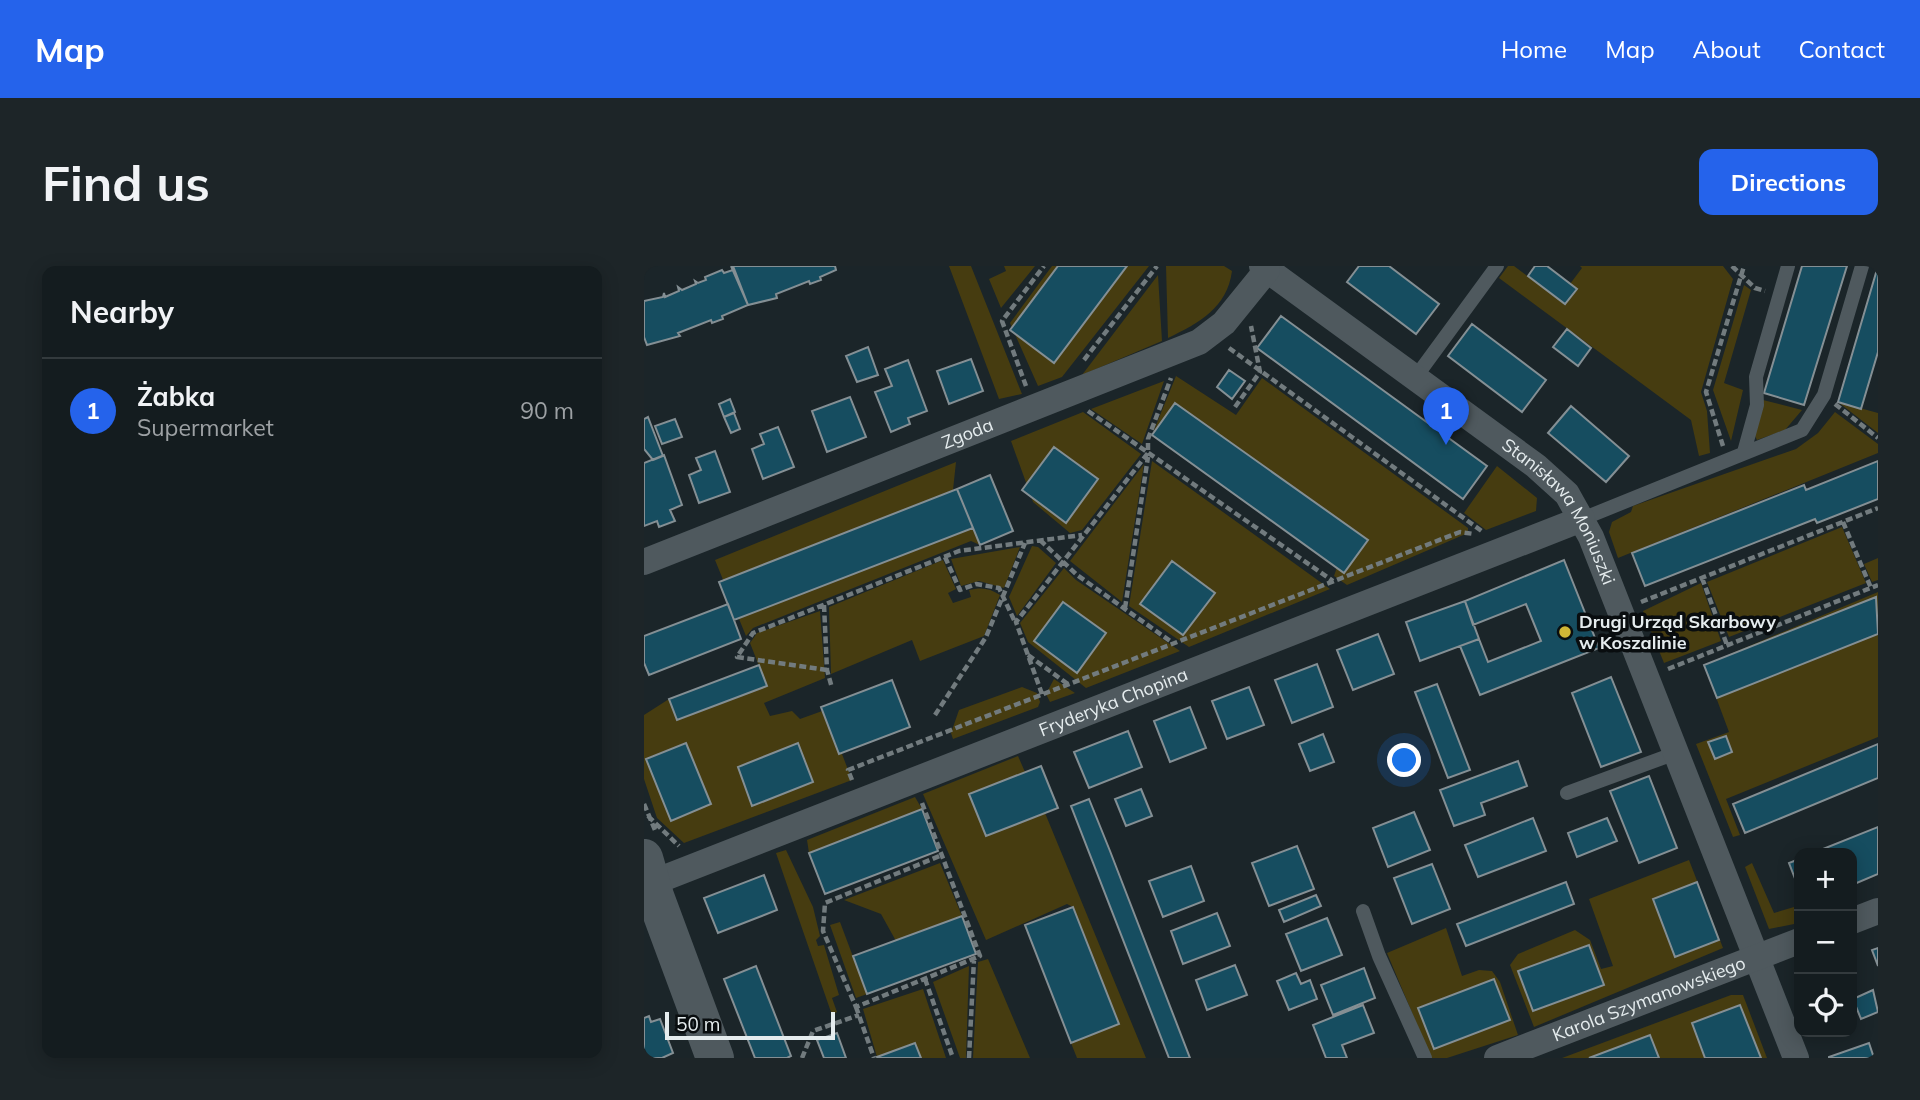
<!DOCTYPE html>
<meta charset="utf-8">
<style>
body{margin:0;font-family:Mulish,sans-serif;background:#1d2528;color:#f1f3f6}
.controls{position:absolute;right:21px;bottom:21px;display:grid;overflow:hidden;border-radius:14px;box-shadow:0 4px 18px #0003}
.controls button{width:63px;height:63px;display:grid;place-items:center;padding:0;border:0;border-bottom:2px solid #333a3d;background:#141c1f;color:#f1f3f6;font:35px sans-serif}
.scale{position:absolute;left:21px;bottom:18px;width:170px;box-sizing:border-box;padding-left:7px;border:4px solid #e5ecee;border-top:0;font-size:19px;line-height:24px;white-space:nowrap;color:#e5ecee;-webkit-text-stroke:5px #090d0f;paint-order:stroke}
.you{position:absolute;left:761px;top:495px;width:24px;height:24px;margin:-18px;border:5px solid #fff;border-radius:50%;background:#1a73e8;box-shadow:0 0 0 10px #1a73e833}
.badge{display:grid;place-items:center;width:46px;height:46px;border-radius:50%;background:#2563eb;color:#fff;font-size:23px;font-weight:700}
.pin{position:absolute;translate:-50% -58px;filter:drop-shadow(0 2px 4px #0008)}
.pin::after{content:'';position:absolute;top:37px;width:24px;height:21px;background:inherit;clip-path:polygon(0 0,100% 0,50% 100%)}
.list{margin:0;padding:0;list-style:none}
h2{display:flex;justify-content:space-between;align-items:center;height:91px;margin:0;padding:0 28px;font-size:30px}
h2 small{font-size:23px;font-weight:400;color:#9da1a4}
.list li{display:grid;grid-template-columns:46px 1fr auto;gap:21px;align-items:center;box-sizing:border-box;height:105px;padding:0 28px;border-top:2px solid #333a3d}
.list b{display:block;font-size:26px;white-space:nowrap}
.list p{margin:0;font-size:23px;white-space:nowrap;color:#9da1a4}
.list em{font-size:23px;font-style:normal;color:#9da1a4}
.icon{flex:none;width:38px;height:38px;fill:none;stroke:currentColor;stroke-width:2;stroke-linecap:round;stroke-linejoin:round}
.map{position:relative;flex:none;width:1234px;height:792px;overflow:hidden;border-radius:14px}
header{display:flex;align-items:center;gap:42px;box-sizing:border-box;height:98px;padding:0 35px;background:#2563eb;color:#fff}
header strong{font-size:33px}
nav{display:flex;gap:38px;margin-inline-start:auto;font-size:24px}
.intro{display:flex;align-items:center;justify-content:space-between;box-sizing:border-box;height:168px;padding:0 42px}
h1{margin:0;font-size:49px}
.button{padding:18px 32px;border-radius:14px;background:#2563eb;color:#fff;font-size:24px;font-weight:700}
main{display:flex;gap:42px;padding:0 42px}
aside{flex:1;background:#141c1f;border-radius:14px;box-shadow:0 4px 18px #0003}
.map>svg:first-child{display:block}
.green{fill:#463c10}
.building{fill:#164d60;stroke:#848f94;stroke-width:2}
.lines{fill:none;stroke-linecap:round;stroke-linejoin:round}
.path{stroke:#727b7e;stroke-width:4.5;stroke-dasharray:7 3.5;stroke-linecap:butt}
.lane{stroke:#4f595e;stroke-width:14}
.street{stroke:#4f595e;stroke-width:26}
.secondary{stroke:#4f595e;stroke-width:38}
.poi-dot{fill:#d1b736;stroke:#090d0f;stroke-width:2.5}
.labels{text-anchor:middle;stroke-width:7;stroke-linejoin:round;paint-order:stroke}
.street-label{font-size:18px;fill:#e5ecee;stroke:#090d0f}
.poi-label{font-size:18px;font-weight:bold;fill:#e5ecee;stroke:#090d0f;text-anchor:start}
</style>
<header>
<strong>Map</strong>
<nav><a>Home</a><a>Map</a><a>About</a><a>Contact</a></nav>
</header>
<div class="intro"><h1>Find us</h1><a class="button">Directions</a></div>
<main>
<aside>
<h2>Nearby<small></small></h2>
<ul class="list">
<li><span class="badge">1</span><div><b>Żabka</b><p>Supermarket</p></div><em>90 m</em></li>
</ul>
</aside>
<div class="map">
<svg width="1234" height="792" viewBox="0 0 1234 792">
<rect width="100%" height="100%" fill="#1b2529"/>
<path class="green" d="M305,0H327L378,128L355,133Z
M360,0H391L357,42L345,13L362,5Z
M408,0H505L418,111L394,120L366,57Z
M522,0H580L588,5C583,42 555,57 524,72Z
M864,0H870L921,38L933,23L926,18L938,2L936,0H1079L1089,13L1057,126L1063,145L1066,187L1055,190L1047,154L855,12Z
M514,9L518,75L438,109Z
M1100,19L1107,24L1080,117L1099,124L1087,175L1069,124Z
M532,110L592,149L618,112L824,262V267L703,319L690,310L693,301L701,306L723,274L531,137L508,169Z
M520,115L498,178L447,143Z
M1119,134L1158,144L1141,164L1113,174L1110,168Z
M1194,136L1234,147V167Z
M439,146L497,188L438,264L426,267L389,236L367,175Z
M1191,146L1234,178V187L974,292L965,266L968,256L987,246L989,240L1152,183L1174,167Z
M508,195L686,323L545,381L485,340Z
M312,196L309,224L313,223L336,279L327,275L109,362L102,370L71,294Z
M500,198L478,336L426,295Z
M853,200L893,232L892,245L842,264L820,247Z
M1198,261L1222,317L1085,371L1063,316Z
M388,280L394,281L412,297L373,350L365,331Z
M376,281L360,322L335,315L317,320L307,293Z
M1234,292V314L1228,316L1220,298Z
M299,294L312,323L304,327L309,337L327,331L325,324C337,321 346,322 356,329L340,370L276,395L268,374L187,408L185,341Z
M420,302L432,314L536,385L442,422L384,376L376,357Z
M1057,317L1077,375L1020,397L999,345Z
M1234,326V471L1082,533L1096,569L1089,571L1052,478L1085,466L1060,399Z
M176,345L181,412L120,437L126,450L148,445L156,453L181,444L208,514L40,577L13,552L0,513V449L25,433L33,454L123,420L106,377L113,367Z
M410,413L431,427L406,436L402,428Z
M378,421L393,427L396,436L394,441L309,473L307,467L315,444Z
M374,490L381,506L325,528L341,569L401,547L502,792H433L427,777L475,758L429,641L423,638L342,674L279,528Z
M271,531L278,543L165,587L163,574Z
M142,584L169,641L176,670L172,674L174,680L180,679L195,729L188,732L193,746L188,749L132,587Z
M1045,594L1079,682L890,761L866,699L874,688L931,664L946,674L957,703L969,700L945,633Z
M296,597L318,650L252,675L237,648L200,634Z
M1108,597L1130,647L1150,641L1155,657L1125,663L1101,601Z
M196,656L223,728L212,732L186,659Z
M802,662L818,710L835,704L848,705L856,716L874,769L803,792H787L743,687Z
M344,693L386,792H329L334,696Z
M325,700L322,792H316L289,716Z
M279,723L302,792H277L270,777L233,791L219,743Z
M1087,729H1099L1123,792H918Z"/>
<path class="building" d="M87,0L104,39L78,50L79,53L68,57L67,54L34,67L36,70L3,79L0,71V35L19,31L20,27L21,31L35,25L34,21L38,24L52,18L51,15L54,17L62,14L61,11L78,4L80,7L89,4Z
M89,0H191L192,4L176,11L177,14L166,18L165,15L132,28L133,32L104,39Z
M414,0H483L410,97L366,64Z
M715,0H745L795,38L772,68L703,16Z
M891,0H903L933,23L921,38L884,10Z
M1158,0H1203L1160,139L1120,127Z
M1234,0V86L1217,143L1194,136Z
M637,50L843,200L819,233L613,82Z
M828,58L902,114L878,146L804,90Z
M923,63L947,82L934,100L909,81Z
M224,81L234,109L213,116L202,90Z
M327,93L339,125L305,138L293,105Z
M264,94L283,145L264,152L266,158L247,166L231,126L248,120L241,103Z
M585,104L601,115L588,133L573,121Z
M206,131L222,171L183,186L168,145Z
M86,133L91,146L80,151L75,138Z
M531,137L724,274L700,307L508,169Z
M927,140L985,190L962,216L904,167Z
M90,147L96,163L87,167L80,151Z
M4,151L19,190L9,194L0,183V153Z
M31,153L38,171L18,178L11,160Z
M134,161L150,201L119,213L108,183L120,178L116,168Z
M410,181L454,213L422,257L378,224Z
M71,185L86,226L55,237L45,209L57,204L52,192Z
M20,189L38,239L26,244L31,255L15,261L13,255L0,260V197Z
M1234,195V233L1173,257L1171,253L1001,320L988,287L1160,219L1162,224Z
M346,209L369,265L336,279L313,223Z
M313,223L329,262L90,354L75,316Z
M920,294L955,382L836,429L816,380L835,373L844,396L897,375L882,338L829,359L821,335Z
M528,295L571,327L539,369L496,338Z
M1232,331L1234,368L1073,432L1060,399Z
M821,335L835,373L776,395L762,356Z
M419,336L462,367L433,407L390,375Z
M84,338L97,373L5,409L0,397V370Z
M734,368L750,408L709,424L693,384Z
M673,398L689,441L648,457L631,414Z
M115,399L123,420L33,454L25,433Z
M967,411L997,486L957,501L928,427Z
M248,414L266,461L195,488L177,441Z
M793,418L826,504L804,512L771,426Z
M605,421L620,459L583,473L568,435Z
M546,441L562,482L526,496L510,455Z
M484,465L498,501L445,522L430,486Z
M679,468L690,496L666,505L655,478Z
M1082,470L1088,486L1071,493L1064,476Z
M42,477L67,538L27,555L2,493Z
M154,477L169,516L108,540L94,501Z
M1234,478V512L1101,567L1089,538Z
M874,495L883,520L837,537L841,549L810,560L796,524Z
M397,500L414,542L342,570L325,528Z
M1005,510L1033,582L995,597L966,525Z
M497,523L508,550L482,560L471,533Z
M445,533L466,585L546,792H525L427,540Z
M278,543L294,585L181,628L165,587Z
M770,546L786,584L744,601L729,562Z
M889,552L902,585L834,611L821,579Z
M963,552L973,575L933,591L924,567Z
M1234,561V608L1208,619V587H1169Z
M653,580L670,623L625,640L608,597Z
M1155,593V623L1145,597Z
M788,598L806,643L768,658L750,612Z
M547,600L560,635L519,651L505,615Z
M120,609L133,644L74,667L60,632Z
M922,616L930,638L822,680L813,658Z
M1053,616L1075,674L1031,691L1009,633Z
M672,629L677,640L640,656L635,644Z
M429,641L475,758L427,777L381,659Z
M573,647L586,680L539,698L527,665Z
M318,650L332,688L223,728L209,690Z
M683,652L698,689L657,705L642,668Z
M945,679L960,719L889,745L874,705Z
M1234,682V700L1228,684Z
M591,699L603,729L563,744L552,714Z
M112,700L147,790L143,792H111L80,713Z
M720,702L731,732L689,749L677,719Z
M652,707L657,718L666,714L673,733L645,744L633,715Z
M850,713L866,754L790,783L774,742Z
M1229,724L1234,746L1217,753L1209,733Z
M719,739L730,767L698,779L703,792H682L669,759Z
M1096,739L1117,792H1061L1048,757Z
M5,750L7,756L16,753L29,787L18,792H0V752Z
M193,767L202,792H180L173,774Z
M1006,769L1015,792H945Z
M271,777L277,792H234L233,791Z
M1225,777L1230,792H1185V791Z"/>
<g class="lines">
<path class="path" d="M1088,0L1111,22L1121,25
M585,82L839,266
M440,94L513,0
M382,120L358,55L400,0
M1191,138L1234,172
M591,141L616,106L607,60
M444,145L689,315
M1079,180L1062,126L1100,0
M1199,256L1227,322
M396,274L433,309L529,377
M301,291L316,324L332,318L355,322L371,356
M1058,312L1083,379
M997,336L1234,242
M180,339L183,404L188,422
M481,342L504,191
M384,389L425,419
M1024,403L1234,319
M183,404L93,391L109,367L315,285L438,269
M398,428L372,356L504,187V173L527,112
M291,449L342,371L381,277
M208,514L204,504L816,266L830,268
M278,537L336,690L212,741L179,665L181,637L298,589
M0,538L11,564
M4,550L35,580
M281,713L309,792
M212,741L230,792
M158,792L169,765L215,749
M325,792L330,693"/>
<path class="lane" d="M771,112L853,0
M1100,186L1113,139L1112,111L1144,0
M938,253L1158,164L1180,129L1218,0
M923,527L1032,487
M719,645L735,690L781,792"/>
<g class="street">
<path id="s1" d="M618,0L892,200L923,228L947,271L1152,792"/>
<path id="s2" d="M0,296L555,76L580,57L623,4"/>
<path id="s3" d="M0,620L938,253"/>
<path d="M1208,655L1234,645"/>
<path id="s4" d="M853,792L1155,675"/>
</g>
<path class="secondary" d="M0,592L11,630L71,792"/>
</g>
<circle class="poi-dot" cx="921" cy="366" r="7"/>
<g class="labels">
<g class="street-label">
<text dy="6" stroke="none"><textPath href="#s2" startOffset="348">Zgoda</textPath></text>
<text dy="6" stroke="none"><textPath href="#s1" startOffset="390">Stanisława Moniuszki</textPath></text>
<text dy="6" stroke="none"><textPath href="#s3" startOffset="504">Fryderyka Chopina</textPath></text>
<text dy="6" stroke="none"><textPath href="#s4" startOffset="163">Karola Szymanowskiego</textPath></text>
</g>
<g class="poi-label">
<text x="935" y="362">Drugi Urząd Skarbowy<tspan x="935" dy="21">w Koszalinie</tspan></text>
</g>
</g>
</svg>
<div class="controls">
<button>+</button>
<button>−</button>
<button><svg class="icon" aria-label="locate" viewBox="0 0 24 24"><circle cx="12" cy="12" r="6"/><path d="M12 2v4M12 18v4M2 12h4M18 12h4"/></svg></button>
</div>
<div class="scale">50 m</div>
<div class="you"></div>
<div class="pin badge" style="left:802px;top:179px">1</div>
</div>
</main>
